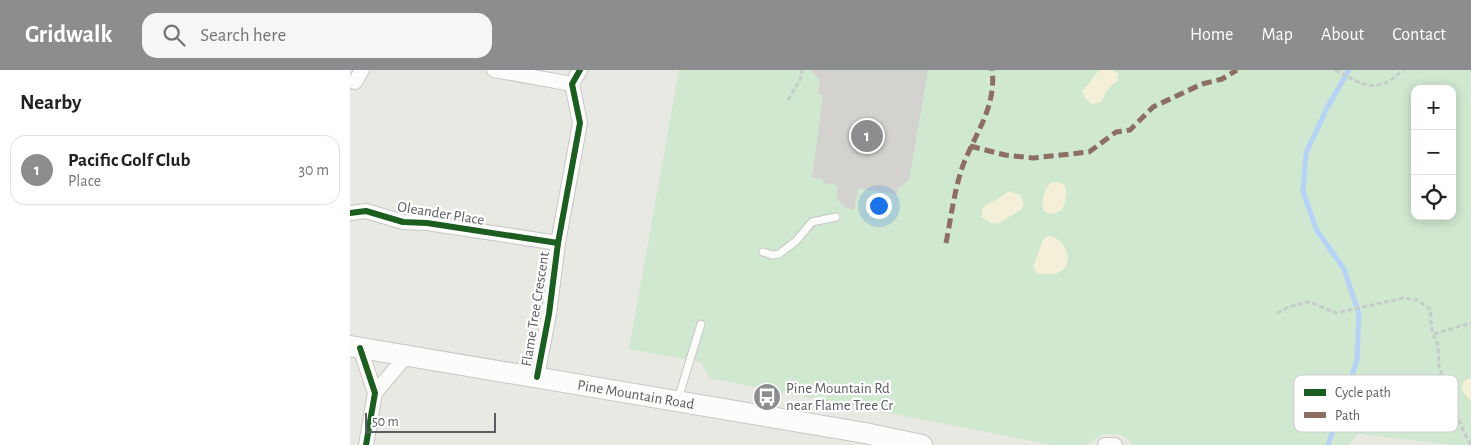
<!DOCTYPE html>
<meta charset="utf-8">
<style>
body{margin:0;font-family:"Alegreya Sans",sans-serif;background:#f6f6f6;color:#202124}
.controls{position:absolute;right:15px;top:15px;display:grid;overflow:hidden;border-radius:10px;box-shadow:0 2px 12px #0003}
.controls button{width:45px;height:45px;display:grid;place-items:center;padding:0;border:0;border-bottom:1px solid #e0e0e0;background:#fff;color:#202124;font:25px sans-serif}
.scale{position:absolute;left:15px;bottom:12px;width:131px;box-sizing:border-box;padding-left:5px;border:2px solid #595c62;border-top:0;font-size:14px;line-height:18px;white-space:nowrap;color:#595c62;-webkit-text-stroke:4px #fff;paint-order:stroke}
.you{position:absolute;left:528px;top:135px;width:18px;height:18px;margin:-12px;border:4px solid #fff;border-radius:50%;background:#1a73e8;box-shadow:0 0 0 8px #1a73e833}
.badge{display:grid;place-items:center;width:32px;height:32px;border-radius:50%;background:#8b8d8f;color:#fff;font-size:16px;font-weight:700}
.pin{position:absolute;translate:-50% -50%;border:2px solid #fff;box-shadow:0 1px 5px #0006}
.list{margin:0;padding:0;list-style:none}
h2{display:flex;justify-content:space-between;align-items:center;height:65px;margin:0;padding:0 20px;font-size:21px}
h2 small{font-size:16px;font-weight:400;color:#757577}
.list li{display:grid;grid-template-columns:32px 1fr auto;gap:15px;align-items:center;box-sizing:border-box;height:70px;margin:0 10px 10px;padding:0 10px;border:1px solid #e0e0e0;border-radius:15px}
.list b{display:block;font-size:19px;white-space:nowrap}
.list p{margin:0;font-size:16px;white-space:nowrap;color:#757577}
.list em{font-size:16px;font-style:normal;color:#757577}
.icon{flex:none;width:28px;height:28px;fill:none;stroke:currentColor;stroke-width:2;stroke-linecap:round;stroke-linejoin:round}
.map{position:relative;flex:none;width:1121px;height:375px;overflow:hidden}
header{display:flex;align-items:center;gap:30px;box-sizing:border-box;height:70px;padding:0 25px;background:#8b8d8f;color:#fff}
header strong{font-size:24px}
nav{display:flex;gap:28px;margin-inline-start:auto;font-size:18px}
.search{width:350px;height:45px;background:#f6f6f6;display:flex;align-items:center;gap:12px;box-sizing:border-box;padding:0 18px;border-radius:15px;color:#757577;font-size:19px}
main{display:flex}
aside{flex:1;background:#fff}
.map>svg:first-child{display:block}
.green{fill:#d0e7d0;fill-rule:evenodd}
.sand{fill:#f3f0d7}
.lines{fill:none;stroke-linecap:round;stroke-linejoin:round}
.stream{stroke:#b4d3f7;stroke-width:5}
.building{fill:#d3d2ce}
.service-casing{stroke:#c6c7c5;stroke-width:9}
.minor-casing{stroke:#c6c7c5;stroke-width:16}
.secondary-casing{stroke:#c6c8c7;stroke-width:22}
.path{stroke:#c6ccc9;stroke-width:3;stroke-dasharray:5 2.5;stroke-linecap:butt}
.service{stroke:#fcfcfb;stroke-width:7}
.minor{stroke:#fcfcfb;stroke-width:14}
.secondary{stroke:#fcfcfb;stroke-width:20}
.quiet{stroke:#8d6e63;stroke-width:5;stroke-dasharray:10 5;stroke-linecap:butt}
.cycleway-casing{stroke:#fff;stroke-width:9}
.cycleway{stroke:#1b5e20;stroke-width:6}
.labels{text-anchor:middle;stroke-width:4.5;stroke-linejoin:round;paint-order:stroke}
.street-label{font-size:15px;fill:#595c62;stroke:#fff}
.poi-label{font-size:15px;fill:#595c62;stroke:#fff;text-anchor:start}
.key{fill:#fff;stroke:#cdced0;stroke-width:1}
.key-label{font-size:14px;fill:#595c62}
</style>
<header>
<strong>Gridwalk</strong>
<div class="search"><svg class="icon" aria-label="search" viewBox="0 0 24 24"><circle cx="10" cy="10" r="6"/><path d="M15 15l6 6"/></svg>Search here</div>
<nav><a>Home</a><a>Map</a><a>About</a><a>Contact</a></nav>
</header>
<main>
<aside>
<h2>Nearby<small></small></h2>
<ul class="list">
<li><span class="badge">1</span><div><b>Pacific Golf Club</b><p>Place</p></div><em>30 m</em></li>
</ul>
</aside>
<div class="map">
<svg width="1121" height="375" viewBox="0 0 1121 375">
<rect width="100%" height="100%" fill="#e9e9e3"/>
<path class="green" d="M329,0H1121V375H1103L1008,364L999,375H782L781,372L769,364H754L736,375H702L359,308L351,292L279,279ZM1065,19H1102V146H1065Z"/>
<path class="sand" d="M750,0H761L768,3V11C765,13 761,16 758,19C752,26 756,33 741,34L736,29L732,21C740,15 742,6 750,0Z
M707,112L714,114C718,122 716,132 712,140C689,153 688,129 700,113Z
M660,121L670,125L674,134L672,139L648,154L639,152L632,147C631,135 636,134 646,130C652,128 653,123 660,121Z
M698,166C720,166 732,213 687,203L683,197L693,170Z
M1120,308L1121,309V331L1113,322L1111,317L1114,311Z"/>
<g class="lines">
<path class="stream" d="M978,375L1007,290L1009,244L994,199L966,159L953,121L956,83L978,36L999,0"/>
</g>
<path class="building" d="M461,0H578L559,110L548,118L547,124L508,118L504,140L496,138L490,133L487,128V115L473,113V109L462,108L473,25L468,24L470,11Z"/>
<g class="lines">
<g class="service-casing">
<path id="service" d="M413,182L422,185L429,184L446,171L462,152L486,147
M328,329L351,254"/>
</g>
<g class="minor-casing">
<path id="minor" d="M144,0L222,14
M5,12L12,0
M0,143L16,141L53,152L77,153L208,173
M10,278L25,323L16,375
M187,307L199,244L208,173L230,53L222,14L230,0
M25,323L57,285
M755,375H765"/>
</g>
<g class="secondary-casing">
<g id="secondary">
<path id="s1" d="M0,276L515,363L572,375"/>
</g>
</g>
<path class="path" d="M985,0C1005,10 1019,23 1041,10C1045,7 1049,3 1053,0
M438,30L450,10L452,0
M927,243L939,237L958,232L965,234L986,243L1053,228L1067,230L1080,239L1082,261L1088,275L1089,297L1113,360L1121,375
M1084,264L1121,253"/>
<use href="#service" class="service"/>
<use href="#minor" class="minor"/>
<use href="#secondary" class="secondary"/>
<path class="quiet" d="M620,76L655,85L683,88L739,82L766,62L780,60L803,37L852,14L872,9L887,0
M596,173C601,148 604,122 612,98C624,65 647,37 642,0"/>
<g class="cycleway-casing">
<path id="cycleway" d="M0,143L16,141L53,152L77,153L208,173
M10,278L25,323L16,375
M187,307L199,244L208,173L230,53L222,14L230,0"/>
</g>
<use href="#cycleway" class="cycleway"/>
</g>
<defs>
<g id="bus-disc" transform="scale(1.4375)"><circle r="9.5" fill="#8b8d8f" stroke="#fff"/><path d="M-5-6H5V4H4V6H2V4H-2V6H-4V4H-5ZM-3.5-4V0h7V-4ZM-3.5 1.2v1.5H-2V1.2ZM2 1.2v1.5H3.5V1.2Z" fill="#fff"/></g>
</defs>
<g fill-rule="evenodd">
<use href="#bus-disc" x="417" y="327"/>
</g>
<g class="labels">
<g class="street-label">
<text transform="translate(91 143) rotate(9)" y="5">Oleander Place</text>
<text transform="translate(185 239) rotate(-81)" y="5">Flame Tree Crescent</text>
<text dy="5" stroke="none"><textPath href="#s1" startOffset="290">Pine Mountain Road</textPath></text>
</g>
<g class="poi-label">
<text x="436" y="323">Pine Mountain Rd<tspan x="436" dy="17">near Flame Tree Cr</tspan></text>
</g>
</g>
<rect x="944" y="305" width="164" height="57" rx="8" class="key"/>
<rect x="954" y="319" width="22" height="7" fill="#1b5e20"/>
<rect x="954" y="342" width="22" height="6" fill="#8d6e63"/>
<g class="key-label">
<text x="985" y="327">Cycle path</text>
<text x="985" y="350">Path</text>
</g>
</svg>
<div class="controls">
<button>+</button>
<button>−</button>
<button><svg class="icon" aria-label="locate" viewBox="0 0 24 24"><circle cx="12" cy="12" r="6"/><path d="M12 2v4M12 18v4M2 12h4M18 12h4"/></svg></button>
</div>
<div class="scale">50 m</div>
<div class="you"></div>
<div class="pin badge" style="left:517px;top:66px">1</div>
</div>
</main>
